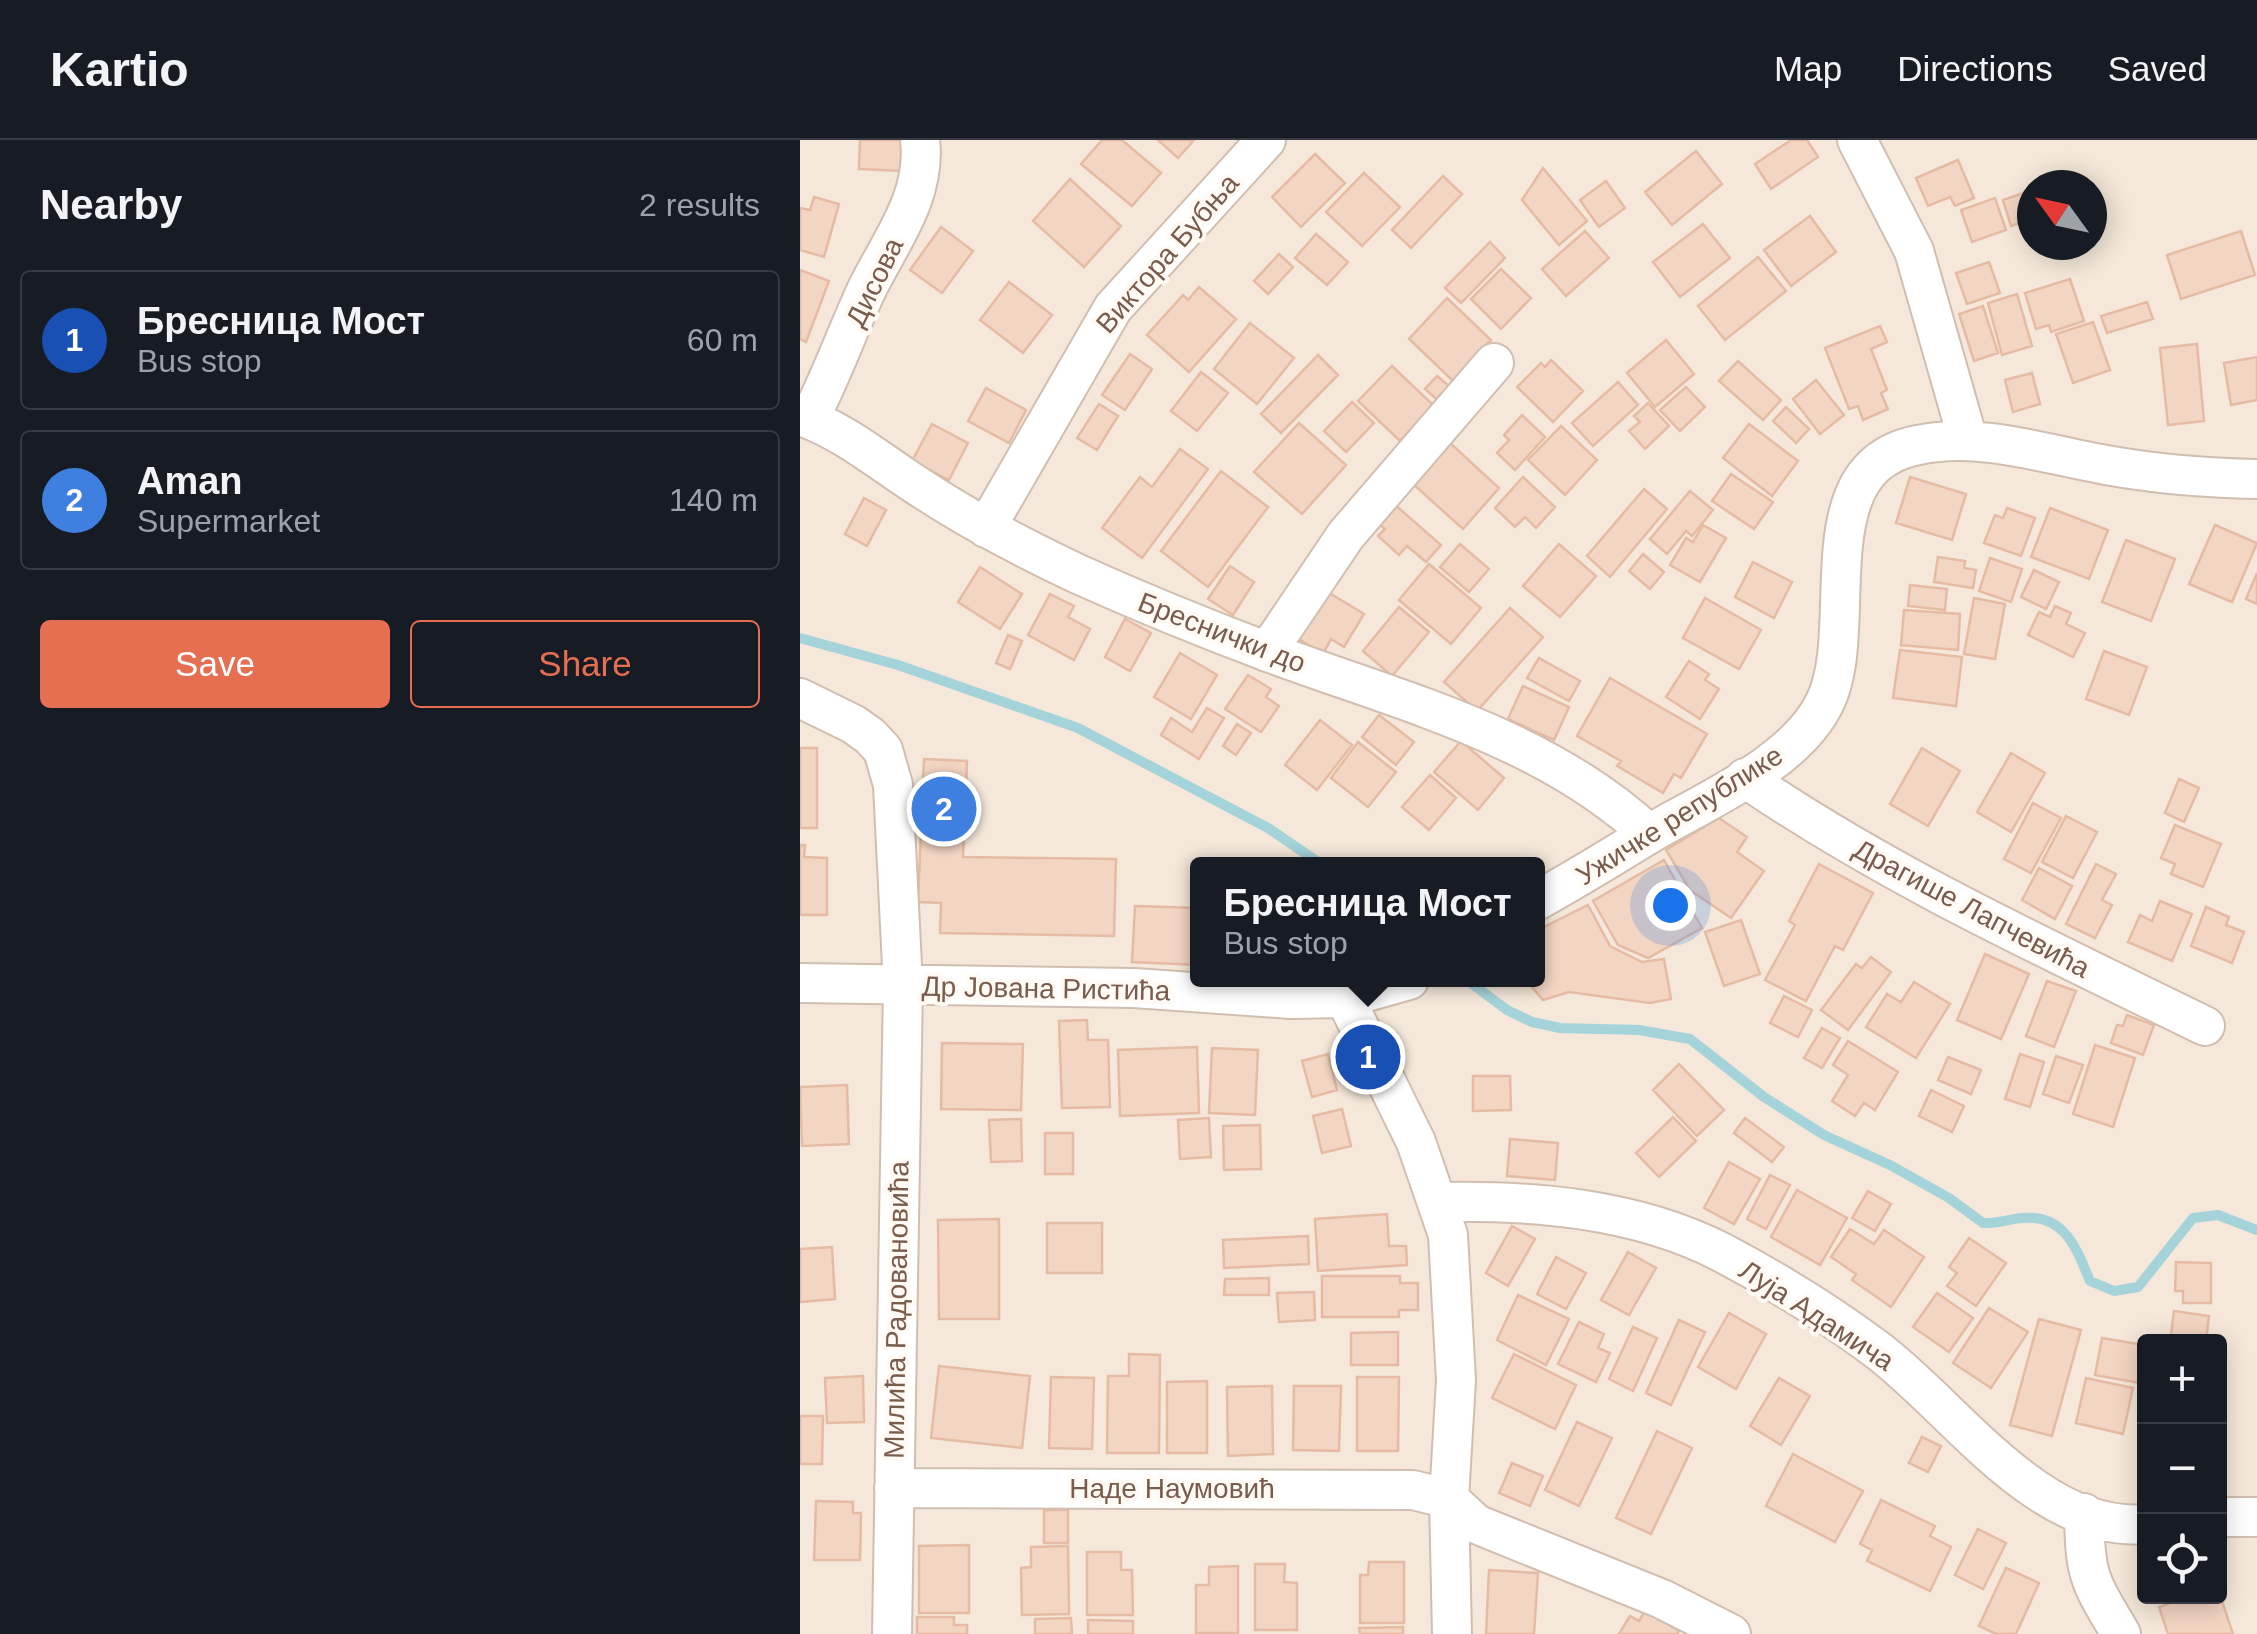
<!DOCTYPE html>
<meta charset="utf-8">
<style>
body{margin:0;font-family:Helvetica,sans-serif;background:#242831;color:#f1f3f6}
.controls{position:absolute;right:30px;bottom:30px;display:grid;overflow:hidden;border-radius:10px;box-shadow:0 5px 25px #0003}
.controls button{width:90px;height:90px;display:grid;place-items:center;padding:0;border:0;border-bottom:2px solid #363941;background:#171b24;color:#f1f3f6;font:50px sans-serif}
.compass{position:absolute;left:1217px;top:30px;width:90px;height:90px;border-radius:50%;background:#171b24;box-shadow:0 5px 25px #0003;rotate:303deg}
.you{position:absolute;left:870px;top:765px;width:35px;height:35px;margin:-25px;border:8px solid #fff;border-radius:50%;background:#1a73e8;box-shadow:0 0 0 15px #1a73e833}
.badge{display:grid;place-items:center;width:65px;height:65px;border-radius:50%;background:#e76f51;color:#fff;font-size:32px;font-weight:700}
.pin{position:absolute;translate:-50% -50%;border:5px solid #fff;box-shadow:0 2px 10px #0006}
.popup{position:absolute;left:390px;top:717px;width:355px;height:130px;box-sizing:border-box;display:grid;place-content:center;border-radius:10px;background:#171b24;filter:drop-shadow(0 2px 8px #0005);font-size:32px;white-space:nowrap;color:#9ea1a6}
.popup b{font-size:38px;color:#f1f3f6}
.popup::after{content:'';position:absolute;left:50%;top:100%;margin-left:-20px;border:20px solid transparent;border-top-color:#171b24}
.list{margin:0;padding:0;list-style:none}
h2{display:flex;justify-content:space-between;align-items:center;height:130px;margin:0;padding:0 40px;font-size:42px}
h2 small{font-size:32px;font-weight:400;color:#9ea1a6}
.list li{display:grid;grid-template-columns:65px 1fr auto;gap:30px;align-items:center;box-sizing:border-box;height:140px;margin:0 20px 20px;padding:0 20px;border:2px solid #363941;border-radius:10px}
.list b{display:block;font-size:38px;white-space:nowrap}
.list p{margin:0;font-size:32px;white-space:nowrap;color:#9ea1a6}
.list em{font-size:32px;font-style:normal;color:#9ea1a6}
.actions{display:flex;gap:20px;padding:30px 40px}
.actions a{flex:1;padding:22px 0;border:2px solid #e76f51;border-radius:10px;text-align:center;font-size:35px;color:#e76f51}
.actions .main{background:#e76f51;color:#fff}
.icon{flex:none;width:55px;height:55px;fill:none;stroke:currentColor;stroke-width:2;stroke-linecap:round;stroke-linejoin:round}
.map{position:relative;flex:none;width:1457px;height:1494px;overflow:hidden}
header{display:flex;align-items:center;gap:60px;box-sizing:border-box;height:140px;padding:0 50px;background:#171b24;border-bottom:2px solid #363941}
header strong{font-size:48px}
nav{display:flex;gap:55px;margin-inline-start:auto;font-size:35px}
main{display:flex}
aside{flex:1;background:#171b24}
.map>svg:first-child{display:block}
.residential{fill:#f5e8da;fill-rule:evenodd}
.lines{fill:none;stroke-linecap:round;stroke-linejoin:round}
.stream{stroke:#a5d3da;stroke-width:10}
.building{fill:#f3d5c3;stroke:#e6bba3;stroke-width:2.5}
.minor-casing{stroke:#d1beb0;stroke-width:42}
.minor{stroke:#fff;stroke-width:38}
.labels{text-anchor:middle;stroke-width:8;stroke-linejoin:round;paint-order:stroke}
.street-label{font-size:28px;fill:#7a5c4d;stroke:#fffaf3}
</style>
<header>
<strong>Kartio</strong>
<nav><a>Map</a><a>Directions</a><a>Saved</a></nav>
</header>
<main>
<aside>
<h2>Nearby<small>2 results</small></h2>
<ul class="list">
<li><span class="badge" style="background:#1a4fb4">1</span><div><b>Бресница Мост</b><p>Bus stop</p></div><em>60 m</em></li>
<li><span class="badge" style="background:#3f7fe0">2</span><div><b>Aman</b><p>Supermarket</p></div><em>140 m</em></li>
</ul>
<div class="actions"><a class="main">Save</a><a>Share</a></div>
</aside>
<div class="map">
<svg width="1457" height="1494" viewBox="0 0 1457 1494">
<rect width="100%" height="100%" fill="#fdf6ec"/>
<path class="residential" d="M0,0H1457V1494H0ZM1232,45H1292V105H1232ZM398,724H738V840H398ZM1344,1202H1420V1456H1344Z"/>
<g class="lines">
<path class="stream" d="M0,498L98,525L278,588L468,688L521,724
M667,840L707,870L732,882L760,888L839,890L890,899L964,957L1024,995L1090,1025L1149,1058L1183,1083C1197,1084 1208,1079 1222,1078C1265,1074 1276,1108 1290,1141L1314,1151L1338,1147L1393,1078L1418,1075L1457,1090"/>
</g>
<path class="building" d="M60,0H104L103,31L59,29Z
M302,0H322L361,33L332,66L281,24Z
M358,0H394L378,18Z
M991,0H1007L1018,17L971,49L955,24Z
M896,11L922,44L872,85L845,52Z
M515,14L545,43L501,87L472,57Z
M1158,20L1174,58L1155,66L1150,57L1128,66L1116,38Z
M743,28L787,81L759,105L722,60Z
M564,33L600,67L562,106L526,72Z
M643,36L662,54L611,108L592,90Z
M270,39L321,86L284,127L233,81Z
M806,41L825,68L799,87L780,60Z
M1232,50V79L1211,86L1203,60Z
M14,57L39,64L24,117L0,110V68L10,70Z
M1195,58L1206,90L1172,102L1161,70Z
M1010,76L1036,112L991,146L964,110Z
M903,84L930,118L880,157L853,122Z
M141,87L173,111L142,153L110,130Z
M785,91L809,118L766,156L742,129Z
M1441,91L1455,135L1381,159L1367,115Z
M516,94L548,122L527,145L495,118Z
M690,102L705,118L661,163L645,148Z
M479,114L493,127L468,154L454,141Z
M958,117L986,151L925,200L898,166Z
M1189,122L1200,153L1167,164L1156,133Z
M701,129L731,158L701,189L671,159Z
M0,130L29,141L6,202L0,199Z
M1270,139L1284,181L1251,192L1249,185L1236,189L1225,153Z
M209,142L252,175L223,213L180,180Z
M399,147L436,179L389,232L347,195L383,155L388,160Z
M1217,154L1232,206L1202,215L1188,163Z
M647,158L691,200L653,241L609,199Z
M1347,162L1353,179L1307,193L1301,176Z
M1183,166L1198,213L1174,221L1159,174Z
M1293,182L1310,230L1273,243L1256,194Z
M450,183L494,218L457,264L414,229Z
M1080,186L1087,202L1071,209L1087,250L1081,253L1088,269L1063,280L1058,266L1049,269L1025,208Z
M866,200L894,234L855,267L827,233Z
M1397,204L1404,281L1368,285L1360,208Z
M330,214L352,229L325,270L302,255Z
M518,215L538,235L481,293L461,274Z
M1457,217V260L1431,265L1424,223Z
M751,220L783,251L753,282L717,247L741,223L745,227Z
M938,221L981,260L963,280L919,241Z
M592,226L633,265L600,301L558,261Z
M401,232L428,253L397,291L371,271Z
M1232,233L1240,264L1213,272L1205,240Z
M637,236L655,251L643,265L625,249Z
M1016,240L1044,275L1020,294L993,259Z
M818,242L838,265L793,306L772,283Z
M886,247L905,267L880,291L860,270Z
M186,248L226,270L209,303L168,281Z
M552,262L574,283L546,312L524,291Z
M848,263L869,286L845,309L829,291L840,282L834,276Z
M299,264L318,276L297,310L277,298Z
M986,267L1009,289L996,303L973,281Z
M722,275L745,297L715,330L697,313L709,300L704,295Z
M499,283L546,325L502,374L454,332Z
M132,284L168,303L149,340L112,321Z
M949,284L998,321L972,356L923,318Z
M761,286L797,320L765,355L728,320Z
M650,303L699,348L663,389L613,344Z
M380,309L408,329L342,418L302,388L340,337L352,347Z
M421,331L468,367L408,447L361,411Z
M931,334L973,362L954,389L912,361Z
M723,337L755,367L736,388L725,377L715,387L695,368Z
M1110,337L1166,354L1152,400L1096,383Z
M844,349L867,369L810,437L787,416Z
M890,351L913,370L892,396L886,391L867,414L850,399Z
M64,358L86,370L67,406L45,394Z
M593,363L641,405L626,422L607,406L599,415L578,396L585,389L577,382Z
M1207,368L1235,378L1221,416L1184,403L1195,375L1203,378Z
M1250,368L1308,390L1289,439L1231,417Z
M903,385L926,398L900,442L870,425L886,398L893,402Z
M1415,385L1457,403L1432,462L1389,444Z
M1326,400L1375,419L1351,481L1302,462Z
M660,404L689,429L669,452L640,427Z
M759,404L796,436L760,477L723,446Z
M843,414L864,432L850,449L829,431Z
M1138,417L1165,421L1164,428L1176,430L1173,448L1134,442Z
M1190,418L1222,429L1211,462L1179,451Z
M953,422L992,442L974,478L935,457Z
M629,424L681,468L651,504L599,460Z
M430,426L454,442L433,475L408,459Z
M180,427L222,454L200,489L158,462Z
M1234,430L1259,442L1246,469L1221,457Z
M1457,433V464L1446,459Z
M1110,445L1147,449L1145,470L1108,466Z
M526,451L564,474L544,507L531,499L523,514L497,498Z
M250,454L274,466L268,477L290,489L274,520L228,495Z
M905,458L961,490L939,529L883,498Z
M1174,458L1205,464L1195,519L1164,514Z
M1255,466L1271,473L1266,484L1285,493L1273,517L1228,495L1239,472L1250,477Z
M599,467L629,492L592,536L563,511Z
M710,468L743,497L677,571L644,542Z
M1104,470L1160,474L1158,510L1101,505Z
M325,479L351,493L330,531L305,517Z
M208,495L222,501L210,529L196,523Z
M1100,510L1162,517L1156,566L1093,558Z
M1304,511L1347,527L1329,575L1286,559Z
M380,513L417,535L391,579L354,557Z
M739,518L780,541L769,561L727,538Z
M889,521L909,534L905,540L919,549L900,579L866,557Z
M448,535L471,549L466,557L479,566L461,592L425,569Z
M810,538L907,594L881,638L874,634L863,653L817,626L821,621L777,596Z
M723,546L769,567L754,600L708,579Z
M407,568L424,578L399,619L361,595L371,578L392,592Z
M579,575L614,602L596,625L562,597Z
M520,580L552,605L517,650L485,625Z
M437,584L451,593L436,615L423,606Z
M661,601L704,638L678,670L634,632Z
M558,602L596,632L568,667L531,638Z
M0,608H17V688H0Z
M1122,608L1160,631L1128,686L1090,664Z
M1211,613L1245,633L1211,692L1177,672Z
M124,619L167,621L163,717L316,719L314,796L140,793L141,763L118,762Z
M630,635L656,658L629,690L602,667Z
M1379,639L1399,648L1384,682L1365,673Z
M1233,663L1261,678L1231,733L1204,719Z
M1266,676L1297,692L1273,738L1242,722Z
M919,678L947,697L937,712L964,731L931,778L890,750L866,710Z
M1375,685L1421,704L1403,747L1371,734L1375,724L1361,718Z
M0,705H5L4,717L27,718V775H0Z
M864,720L902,788L848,818L818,805L793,761Z
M1019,724L1073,753L1043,810L1035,806L1006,861L965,840L995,785L989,781Z
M1296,724L1316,734L1302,760L1312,765L1295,798L1266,784Z
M1239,728L1272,746L1255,779L1222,760Z
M1360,761L1392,774L1372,821L1328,802L1340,775L1352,781Z
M788,765L810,806L842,822L864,819L871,859L850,863L769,852L743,860L726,840H738V790Z
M335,766L398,768V825L332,822Z
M1406,767L1429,777L1426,785L1444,792L1432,823L1391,806Z
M941,780L960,834L924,846L905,792Z
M1185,814L1229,834L1201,899L1157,880Z
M1071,817L1091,832L1048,890L1021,870L1056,824L1062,828Z
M1247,841L1276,851L1254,907L1226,896Z
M1114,842L1150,864L1116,918L1066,887L1087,854L1101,862Z
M984,856L1012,870L998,897L970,883Z
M1327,875L1354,885L1343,915L1311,903L1317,885L1323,886Z
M287,880L288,900H308L310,967L262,968L259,881Z
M1022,888L1040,898L1022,928L1004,918Z
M1048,901L1098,932L1075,970L1064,963L1055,976L1032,961L1048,935L1033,925Z
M142,903L223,904L221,970L141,969Z
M1295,905L1335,918L1313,987L1273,974Z
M397,907L399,973L320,976L318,910Z
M412,908L458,910L455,975L409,973Z
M528,914L537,950L512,957L502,921Z
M1220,914L1244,922L1230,967L1205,959Z
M1256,916L1283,925L1269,963L1243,954Z
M1148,917L1181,930L1171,954L1138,940Z
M879,924L924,970L897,996L853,950Z
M673,936H710L711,970L673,971Z
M47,945L49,1004L2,1006L0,947Z
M1131,950L1164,966L1152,992L1119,976Z
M542,969L551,1006L522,1013L513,976Z
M873,977L896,1001L859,1037L836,1013Z
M409,978L411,1017L380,1019L378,980Z
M945,978L984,1007L972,1022L934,993Z
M221,979L222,1021L191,1022L189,980Z
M460,985L461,1029L424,1030L423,986Z
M245,993H273V1034H245Z
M710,999L758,1003L755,1040L707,1036Z
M929,1022L960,1039L934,1084L904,1068Z
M970,1035L990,1045L966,1089L947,1079Z
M997,1050L1047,1078L1020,1125L971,1097Z
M1068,1051L1091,1064L1075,1091L1052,1078Z
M587,1074L589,1106H606L607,1125L518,1131L515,1079Z
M199,1079V1179H139L138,1080Z
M247,1083H302V1133H247Z
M712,1086L735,1099L708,1146L686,1133Z
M1050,1089L1074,1104L1084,1090L1124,1117L1091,1167L1052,1140L1056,1134L1031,1117Z
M508,1096L509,1124L424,1128L423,1100Z
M1169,1098L1206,1123L1176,1166L1147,1146L1157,1133L1149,1127Z
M32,1107L35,1159L0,1162V1109Z
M828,1112L856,1128L829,1175L801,1160Z
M756,1117L786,1133L766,1169L737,1154Z
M1376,1122L1411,1123V1163H1383V1151H1375Z
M522,1136H600V1143H618V1170H599V1177H522Z
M469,1138V1155H424L425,1139Z
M514,1152L515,1180L479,1182L477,1153Z
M1137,1153L1173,1178L1149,1212L1113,1187Z
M718,1155L769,1179L746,1225L697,1200Z
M1189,1168L1228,1192L1191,1248L1153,1223Z
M1374,1171L1409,1176L1406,1202H1370Z
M929,1173L966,1194L936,1249L898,1227Z
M1239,1179L1281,1190L1252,1296L1210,1285Z
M879,1180L905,1192L871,1265L846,1253Z
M779,1182L804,1194L798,1208L810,1213L796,1242L758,1224Z
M833,1187L857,1198L833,1251L809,1239Z
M598,1192V1225H551V1193Z
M1302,1198L1344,1205L1340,1243L1295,1235Z
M329,1214L360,1215L359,1313H307L308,1236H329Z
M714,1214L776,1245L755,1289L692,1258Z
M139,1226L230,1236L222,1308L131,1298Z
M63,1236L64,1282L27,1283L25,1238Z
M251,1237L294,1238L292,1309L249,1308Z
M557,1237H599L598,1311H557Z
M979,1238L1010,1256L981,1305L950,1286Z
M1286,1238L1333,1248L1323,1294L1276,1283Z
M407,1241V1313H367V1242Z
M472,1246L473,1314L428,1316L427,1247Z
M494,1246H541L539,1311L493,1310Z
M0,1276H23L22,1324H0Z
M777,1282L812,1298L779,1366L745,1350Z
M857,1291L892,1308L851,1394L816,1378Z
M1122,1297L1141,1306L1128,1332L1109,1323Z
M993,1314L1063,1351L1035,1402L966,1366Z
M712,1323L743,1336L730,1366L699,1353Z
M1081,1360L1135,1386L1130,1396L1151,1407L1130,1451L1067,1421L1072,1410L1060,1404Z
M16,1361L53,1362V1373H61L60,1420H14Z
M244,1370H268V1403H244Z
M1178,1389L1206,1403L1183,1449L1155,1435Z
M169,1405V1473H119V1406Z
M268,1406L269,1474L222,1475L221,1428L231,1427V1407Z
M287,1412H321V1430H332L333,1475H287Z
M569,1422H604V1483H560V1435H568Z
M455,1424H485L484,1442L497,1443V1490H455Z
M438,1426V1493H396V1445H409V1427Z
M1206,1428L1239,1443L1216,1494H1196L1179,1486Z
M689,1430L738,1433L734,1494H686Z
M1420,1455L1433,1494H1368L1359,1467L1391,1456Z
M845,1471L879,1491L877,1494H819L830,1476L839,1481Z
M117,1477H154V1485H167V1494H117Z
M271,1478L272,1494H235V1479Z
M288,1480L333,1481V1494H288Z
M603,1487V1494H560L559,1488Z"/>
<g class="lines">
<g class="minor-casing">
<path id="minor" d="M1057,0L1114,111L1168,300
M0,276C45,291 84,325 124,350C173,382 225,409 278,434C340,462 404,488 468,512C599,561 744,596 849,694
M9,279C31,238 46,194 66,151C89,103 127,57 120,0
M186,388L313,168L466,0
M467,512L546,395L694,223
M0,558L53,584L70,596L83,610L93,645L103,846L92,1494
M945,638C1090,737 1248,809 1405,886
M738,760C778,738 816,714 856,690C910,659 995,622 1024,564C1063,489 1002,327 1118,305C1180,292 1244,314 1306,325C1356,334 1406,338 1457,339
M0,843L334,848L491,859L545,858L609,840
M545,858L616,1002L648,1095L656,1240L649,1359L652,1494
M638,1062C732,1060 835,1068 921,1112C974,1140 1028,1173 1076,1209C1152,1265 1238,1393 1344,1384
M94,1348L613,1350L649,1359L676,1384L862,1459L931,1494
M1284,1373C1285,1437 1289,1440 1321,1494
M1420,1377H1457"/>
</g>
<use href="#minor" class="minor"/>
</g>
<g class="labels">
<g class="street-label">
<text transform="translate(367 113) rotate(-49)" y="10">Виктора Бубња</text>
<text transform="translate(74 142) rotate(-64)" y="10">Дисова</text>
<text transform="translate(422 492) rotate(21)" y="10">Бреснички до</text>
<text transform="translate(879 675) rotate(-32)" y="10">Ужичке републике</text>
<text transform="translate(1172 768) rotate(28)" y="10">Драгише Лапчевића</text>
<text transform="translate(246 848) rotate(1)" y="10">Др Јована Ристића</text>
<text transform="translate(96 1170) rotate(-89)" y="10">Милића Радовановића</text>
<text transform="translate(1017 1175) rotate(33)" y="10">Луја Адамича</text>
<text x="372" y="1358">Наде Наумовић</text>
</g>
</g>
</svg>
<div class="controls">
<button>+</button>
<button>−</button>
<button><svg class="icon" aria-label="locate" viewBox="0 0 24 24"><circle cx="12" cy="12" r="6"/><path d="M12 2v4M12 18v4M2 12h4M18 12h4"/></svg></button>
</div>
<svg class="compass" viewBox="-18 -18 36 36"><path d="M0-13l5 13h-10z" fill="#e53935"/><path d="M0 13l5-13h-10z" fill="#9ea1a6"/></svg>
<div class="you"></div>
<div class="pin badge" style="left:568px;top:917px;background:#1a4fb4">1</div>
<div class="popup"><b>Бресница Мост</b>Bus stop</div>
<div class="pin badge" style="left:144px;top:669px;background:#3f7fe0">2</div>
</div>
</main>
